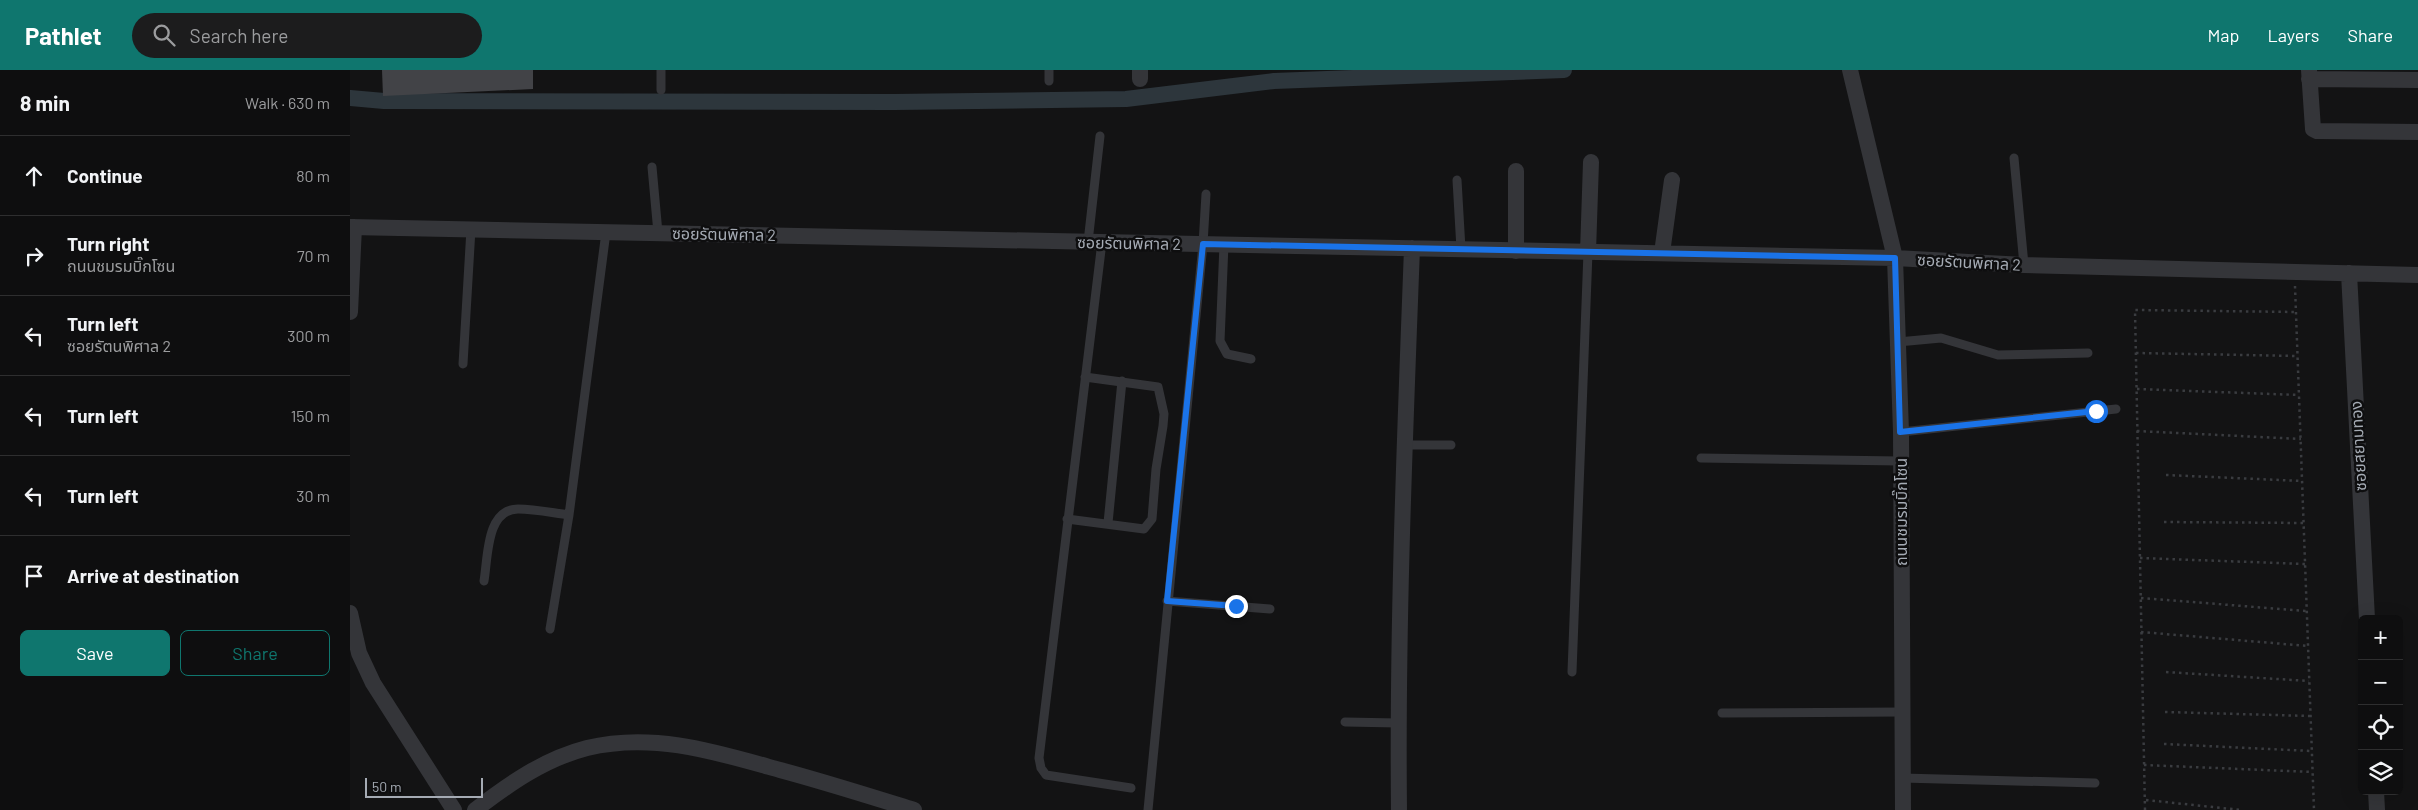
<!DOCTYPE html>
<meta charset="utf-8">
<style>
body{margin:0;font-family:Barlow,"Noto Sans Thai",sans-serif;background:#1c1c1d;color:#f1f3f6}
.controls{position:absolute;right:15px;bottom:15px;display:grid;overflow:hidden;border-radius:8px;box-shadow:0 5px 20px #0002}
.controls button{width:45px;height:45px;display:grid;place-items:center;padding:0;border:0;border-bottom:1px solid #2e2e2f;background:#0e0e0f;color:#f1f3f6;font:25px sans-serif}
.scale{position:absolute;left:15px;bottom:12px;width:118px;box-sizing:border-box;padding-left:5px;border:2px solid #a5abb4;border-top:0;font-size:14px;line-height:18px;white-space:nowrap;color:#a5abb4;-webkit-text-stroke:4px #0e0e0f;paint-order:stroke}
.stop{position:absolute;width:15px;height:15px;margin:-11px;border:4px solid #1a73e8;border-radius:50%;background:#fff}
.stop.end{background:#1a73e8;border-color:#fff;box-shadow:0 1px 5px #0008}
.list{margin:0;padding:0;list-style:none}
h2{display:flex;justify-content:space-between;align-items:center;height:65px;margin:0;padding:0 20px;font-size:21px}
h2 small{font-size:16px;font-weight:400;color:#9b9c9e}
.list li{display:grid;grid-template-columns:32px 1fr auto;gap:15px;align-items:center;box-sizing:border-box;height:80px;padding:0 20px;border-top:1px solid #2e2e2f}
.list b{display:block;font-size:19px;white-space:nowrap}
.list p{margin:0;font-size:16px;white-space:nowrap;color:#9b9c9e}
.list em{font-size:16px;font-style:normal;color:#9b9c9e}
.actions{display:flex;gap:10px;padding:15px 20px}
.actions a{flex:1;padding:11px 0;border:1px solid #0f766e;border-radius:8px;text-align:center;font-size:18px;color:#0f766e}
.actions .main{background:#0f766e;color:#fff}
.icon{flex:none;width:28px;height:28px;fill:none;stroke:currentColor;stroke-width:2;stroke-linecap:round;stroke-linejoin:round}
.map{position:relative;flex:none;width:2068px;height:740px;overflow:hidden}
header{display:flex;align-items:center;gap:30px;box-sizing:border-box;height:70px;padding:0 25px;background:#0f766e;color:#fff}
header strong{font-size:24px}
nav{display:flex;gap:28px;margin-inline-start:auto;font-size:18px}
.search{width:350px;height:45px;background:#1c1c1d;display:flex;align-items:center;gap:12px;box-sizing:border-box;padding:0 18px;border-radius:28px;color:#9b9c9e;font-size:19px}
main{display:flex}
aside{flex:1;background:#0e0e0f}
.map>svg:first-child{display:block}
.lines{fill:none;stroke-linecap:round;stroke-linejoin:round}
.canal{stroke:#2d363c;stroke-width:16}
.building{fill:#424347}
.path{stroke:#3a3c40;stroke-width:2.5;stroke-dasharray:2.5 4;stroke-linecap:butt}
.lane{stroke:#343539;stroke-width:9}
.street{stroke:#343539;stroke-width:16}
.route{stroke:#1a73e8;stroke-width:6}
.labels{text-anchor:middle;stroke-width:5;stroke-linejoin:round;paint-order:stroke}
.street-label{font-size:16px;fill:#a5abb4;stroke:#0e0e0f}
</style>
<header>
<strong>Pathlet</strong>
<div class="search"><svg class="icon" aria-label="search" viewBox="0 0 24 24"><circle cx="10" cy="10" r="6"/><path d="M15 15l6 6"/></svg>Search here</div>
<nav><a>Map</a><a>Layers</a><a>Share</a></nav>
</header>
<main>
<aside>
<h2>8 min<small>Walk · 630 m</small></h2>
<ul class="list">
<li><svg class="icon" aria-label="ahead" viewBox="0 0 24 24"><path d="M12 20V5M6 11l6-6 6 6"/></svg><div><b>Continue</b></div><em>80 m</em></li>
<li><svg class="icon" aria-label="right" viewBox="0 0 24 24"><path d="M7 20v-9h11M14 6l5 5-5 5"/></svg><div><b>Turn right</b><p>ถนนชมรมบิ๊กโซน</p></div><em>70 m</em></li>
<li><svg class="icon" aria-label="left" viewBox="0 0 24 24"><path d="M17 20v-9H6M10 6l-5 5 5 5"/></svg><div><b>Turn left</b><p>ซอยรัตนพิศาล 2</p></div><em>300 m</em></li>
<li><svg class="icon" aria-label="left" viewBox="0 0 24 24"><path d="M17 20v-9H6M10 6l-5 5 5 5"/></svg><div><b>Turn left</b></div><em>150 m</em></li>
<li><svg class="icon" aria-label="left" viewBox="0 0 24 24"><path d="M17 20v-9H6M10 6l-5 5 5 5"/></svg><div><b>Turn left</b></div><em>30 m</em></li>
<li><svg class="icon" aria-label="arrive" viewBox="0 0 24 24"><path d="M6 21V4h12l-3 4 3 4H6"/></svg><div><b>Arrive at destination</b></div></li>
</ul>
<div class="actions"><a class="main">Save</a><a>Share</a></div>
</aside>
<div class="map">
<svg width="2068" height="740" viewBox="0 0 2068 740">
<rect width="100%" height="100%" fill="#131314"/>
<g class="lines">
<path class="canal" d="M0,28L34,31L544,32L776,29L924,11L1214,0"/>
</g>
<path class="building" d="M32,0H183V19L33,26Z"/>
<g class="lines">
<path class="path" d="M1945,216L1964,740
M1786,283L1948,286
M1787,319L1949,325
M1787,361L1951,369
M1816,405L1952,411
M1814,452L1954,453
M1790,488L1955,494
M1791,528L1956,541
M1791,562L1958,576
M1816,602L1959,611
M1815,642L1960,646
M1814,674L1961,681
M1794,695L1962,702
M1796,730L1891,740
M1795,740L1785,240L1946,242"/>
<path class="lane" d="M311,0V20
M699,0V11
M1664,88L1674,195
M302,97L308,163
M1107,110L1111,179
M738,172L750,66
M752,172L689,688L691,698L696,705L781,718
M874,174L870,271L877,284L901,289
M1548,272L1591,268L1648,285L1738,283
M113,294L121,159
M1551,362L1766,339
M1054,375H1101
M1351,388L1550,391
M717,449L794,459L802,449L806,399L813,356L814,344L808,317L735,307
M758,453L772,311
M134,511C138,488 136,439 168,439C185,439 203,443 219,445
M817,531L920,539
M200,559L219,445L256,162
M1222,602L1238,182
M1372,643L1552,642
M995,652L1048,653
M1552,708L1745,713
M798,740L853,174L856,124"/>
<path class="street" d="M1500,0L1545,188L1551,362L1553,740
M1959,0L1963,59L1967,61L2068,62
M790,9V0
M1959,9L2068,10
M1166,101V181
M0,157L1545,188L1674,195L2068,205
M1238,182L1241,92
M1312,183L1322,110
M1999,203L2017,549
M0,242L4,157
M0,543L9,583L23,613L104,740
M2026,721L2027,740
M125,740C159,714 194,689 237,678C303,662 366,682 430,700C475,712 519,726 564,740
M1049,740C1047,553 1055,365 1062,178"/>
</g>
<g class="lines">
<path class="route" d="M886,536L817,531L853,174L1545,188L1550,362L1746,341"/>
</g>
<g class="labels">
<g class="street-label">
<text transform="translate(374 164) rotate(1)" y="6">ซอยรัตนพิศาล 2</text>
<text transform="translate(779 173) rotate(1)" y="6">ซอยรัตนพิศาล 2</text>
<text transform="translate(1619 192) rotate(3)" y="6">ซอยรัตนพิศาล 2</text>
<text transform="translate(2008 376) rotate(-93)" y="6">ซอยสยามทอง</text>
<text transform="translate(1551 442) rotate(-90)" y="6">ถนนชมรมบิ๊กโซน</text>
</g>
</g>
</svg>
<div class="controls">
<button>+</button>
<button>−</button>
<button><svg class="icon" aria-label="locate" viewBox="0 0 24 24"><circle cx="12" cy="12" r="6"/><path d="M12 2v4M12 18v4M2 12h4M18 12h4"/></svg></button>
<button><svg class="icon" aria-label="layers" viewBox="0 0 24 24"><path d="M12 4l9 5-9 5-9-5zM3 14l9 5 9-5"/></svg></button>
</div>
<div class="scale">50 m</div>
<div class="stop" style="left:1746px;top:341px"></div>
<div class="stop end" style="left:886px;top:536px"></div>
</div>
</main>
